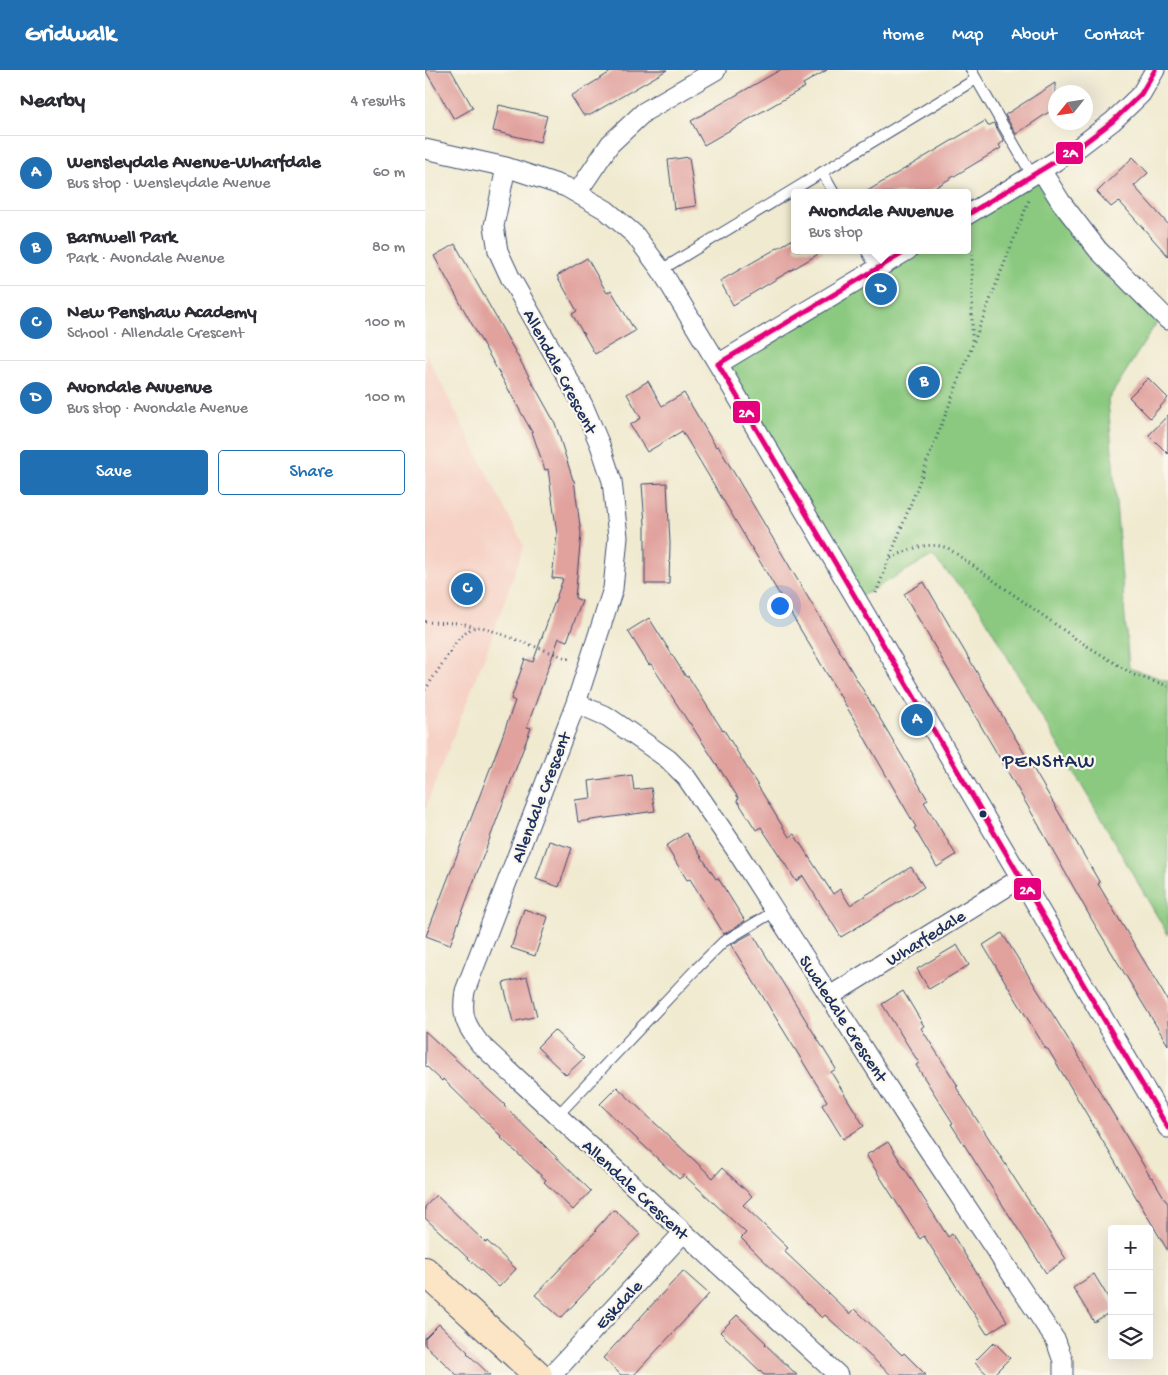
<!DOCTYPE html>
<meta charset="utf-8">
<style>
body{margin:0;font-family:"Gochi Hand",sans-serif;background:#f2f2f3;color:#2b2b33}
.controls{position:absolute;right:15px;bottom:15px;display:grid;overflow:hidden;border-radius:5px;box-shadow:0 5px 20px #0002}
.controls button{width:45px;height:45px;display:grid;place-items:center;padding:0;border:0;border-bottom:1px solid #e1e1e2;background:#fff;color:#2b2b33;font:25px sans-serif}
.compass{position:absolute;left:623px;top:15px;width:45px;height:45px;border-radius:50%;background:#fff;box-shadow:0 5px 20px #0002;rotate:240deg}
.you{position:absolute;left:354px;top:535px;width:18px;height:18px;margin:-12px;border:4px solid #fff;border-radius:50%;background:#1a73e8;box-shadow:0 0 0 8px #1a73e833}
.badge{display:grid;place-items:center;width:32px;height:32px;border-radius:50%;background:#1f6fb2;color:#fff;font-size:16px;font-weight:700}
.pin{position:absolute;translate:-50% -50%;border:2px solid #fff;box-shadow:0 1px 5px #0006}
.popup{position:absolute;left:366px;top:119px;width:180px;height:65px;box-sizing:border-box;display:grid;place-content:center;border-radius:5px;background:#fff;filter:drop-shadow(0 1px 4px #0005);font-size:16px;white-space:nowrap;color:#7c7c81}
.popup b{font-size:19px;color:#2b2b33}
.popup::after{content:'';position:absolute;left:50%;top:100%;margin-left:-10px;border:10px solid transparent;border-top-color:#fff}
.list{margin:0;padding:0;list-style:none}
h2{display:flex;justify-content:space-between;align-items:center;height:65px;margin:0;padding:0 20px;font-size:21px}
h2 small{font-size:16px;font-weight:400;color:#7c7c81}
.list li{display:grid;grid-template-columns:32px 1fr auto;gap:15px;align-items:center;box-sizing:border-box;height:75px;padding:0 20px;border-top:1px solid #e1e1e2}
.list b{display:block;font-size:19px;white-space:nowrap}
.list p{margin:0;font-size:16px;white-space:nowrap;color:#7c7c81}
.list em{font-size:16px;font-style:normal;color:#7c7c81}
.actions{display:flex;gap:10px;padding:15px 20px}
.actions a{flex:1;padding:11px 0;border:1px solid #1f6fb2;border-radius:5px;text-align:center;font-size:18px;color:#1f6fb2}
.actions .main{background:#1f6fb2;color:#fff}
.icon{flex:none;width:28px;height:28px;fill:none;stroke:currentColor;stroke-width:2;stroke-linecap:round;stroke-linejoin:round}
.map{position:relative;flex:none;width:743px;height:1305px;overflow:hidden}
header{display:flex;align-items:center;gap:30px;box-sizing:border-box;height:70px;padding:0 25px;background:#1f6fb2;color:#fff}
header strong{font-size:24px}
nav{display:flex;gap:28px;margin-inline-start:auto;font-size:18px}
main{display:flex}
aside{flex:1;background:#fff}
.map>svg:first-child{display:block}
.built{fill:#f6d1c5}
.green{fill:#8ac97f;stroke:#527c6e}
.building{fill:#e1a29e}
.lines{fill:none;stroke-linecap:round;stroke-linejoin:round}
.lane-casing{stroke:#3b4b6f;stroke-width:12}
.street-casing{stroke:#3b4b6f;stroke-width:21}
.secondary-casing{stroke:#3b4b6f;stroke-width:30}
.path{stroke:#3b4b6f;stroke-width:3;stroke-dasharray:1 4;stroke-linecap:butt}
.lane{stroke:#fff;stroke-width:10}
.street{stroke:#fff;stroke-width:19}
.secondary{stroke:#fce5c4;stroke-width:28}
.bus-1-casing{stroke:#fbf7ec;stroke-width:9}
.bus-1{stroke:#e5007d;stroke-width:5}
.bus-dot{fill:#1b2f5e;stroke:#fbf7ec;stroke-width:2}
.labels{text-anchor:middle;stroke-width:4.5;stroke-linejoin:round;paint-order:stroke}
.street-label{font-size:18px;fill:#1b2f5e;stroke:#fbf7ec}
.quarter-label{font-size:20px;letter-spacing:1px;fill:#1b2f5e;stroke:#fbf7ec}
.line-badge{stroke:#fbf7ec;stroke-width:2}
.badge-label{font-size:14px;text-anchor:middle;font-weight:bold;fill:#fff}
</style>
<header>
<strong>Gridwalk</strong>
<nav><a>Home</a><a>Map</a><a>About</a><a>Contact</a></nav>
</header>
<main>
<aside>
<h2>Nearby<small>4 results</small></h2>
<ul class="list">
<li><span class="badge">A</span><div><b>Wensleydale Avenue-Wharfdale</b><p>Bus stop · Wensleydale Avenue</p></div><em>60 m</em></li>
<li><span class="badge">B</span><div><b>Barnwell Park</b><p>Park · Avondale Avenue</p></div><em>80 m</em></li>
<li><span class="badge">C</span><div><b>New Penshaw Academy</b><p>School · Allendale Crescent</p></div><em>100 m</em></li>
<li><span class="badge">D</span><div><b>Avondale Avuenue</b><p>Bus stop · Avondale Avenue</p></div><em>100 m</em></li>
</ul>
<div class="actions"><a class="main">Save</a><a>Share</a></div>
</aside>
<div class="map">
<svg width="743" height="1305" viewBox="0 0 743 1305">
<rect width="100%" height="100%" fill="#fbf7ec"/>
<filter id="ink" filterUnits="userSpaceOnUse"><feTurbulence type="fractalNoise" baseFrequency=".02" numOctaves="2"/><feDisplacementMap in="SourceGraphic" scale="10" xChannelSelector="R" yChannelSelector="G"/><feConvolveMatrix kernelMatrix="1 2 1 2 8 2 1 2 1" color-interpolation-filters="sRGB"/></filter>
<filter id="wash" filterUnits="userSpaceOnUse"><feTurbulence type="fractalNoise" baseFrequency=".0096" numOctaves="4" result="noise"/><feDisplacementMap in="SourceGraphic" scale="20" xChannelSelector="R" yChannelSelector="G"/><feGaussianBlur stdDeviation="1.12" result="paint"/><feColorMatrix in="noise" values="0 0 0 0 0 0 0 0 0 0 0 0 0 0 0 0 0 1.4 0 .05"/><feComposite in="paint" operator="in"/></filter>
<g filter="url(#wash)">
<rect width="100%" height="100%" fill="#f0ead0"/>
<path class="built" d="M0,282L99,476L64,575L0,739Z"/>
<path class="green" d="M616,100L737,244L683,330L704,598L743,611V865L553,536L507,486L431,529L293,294L483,180H542V145Z"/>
<g id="blocks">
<path class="building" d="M0,0H26L48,38L29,49Z
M189,0H242L165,45H158L146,26Z
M355,0H402L378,14L380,17L279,75L266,51Z
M630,13V38L591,64L580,45Z
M74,35L122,46L115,72L68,61Z
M560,51L563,56L569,53L579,71L574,75L576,78L501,123H439Z
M264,87L271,136L249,139L243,90Z
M708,87L723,103L709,116L743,154V186L694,131L686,137L672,122Z
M370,168V180H400L308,235L295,211Z
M30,174L130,353L148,410H149L156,464L150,528L157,531L142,571L134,568L102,657L106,658L25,875L1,866L76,670L90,631L86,629L100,589L108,592L138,509L127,508L132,464L123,399L120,400L107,362L9,186Z
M162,188L182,223L186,220L210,261L170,284L147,244L152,241L132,206Z
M723,308L743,328L725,348L704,327Z
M223,311L237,336L259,323L291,377L293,376L460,657L503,730L499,732L531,785L512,797L489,758L491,757L430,651L257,361L222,382L205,355L216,348L202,324Z
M743,345V384L724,365Z
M242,413L245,473L244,514H220V454L217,414Z
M499,512L643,758L675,813L673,814L743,931V975L667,850L612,752L479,524Z
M224,548L261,607L263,606L298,661L299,660L364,767L369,764L408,824L415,819L425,835L486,797L499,817L416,867L378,806L371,811L336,757L331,760L312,730L314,729L265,653H264L226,594L224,595L203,561Z
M207,705L209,720L226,718L230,741L153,752L150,730L166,728L164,711Z
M261,763L291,809L293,808L320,851L299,864L265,809L262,810L241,776Z
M124,771L147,778L134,817L111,809Z
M99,839L123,847L110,886L86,878Z
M327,863L411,999L406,1002L439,1056L418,1069L397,1035L402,1031L306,875Z
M577,863L655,988L726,1108L727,1107L743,1134V1181L623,979H621L558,875Z
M532,875L544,895L504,919L492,899Z
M102,907L112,946L88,952L78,913Z
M478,921L499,956L496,958L533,1016L531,1017L641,1189L621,1203L526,1054L528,1053L491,995L494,993L457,934Z
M129,960L159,988L141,1005L112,977Z
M0,961L80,1035L79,1036L166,1121L148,1140L119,1112L121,1110L76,1068L77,1067L18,1009L17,1011L0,995Z
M192,1017L288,1108L297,1098L327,1126L318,1135L363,1178L359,1181L425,1244L430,1239L477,1285L479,1283L501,1305H466L400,1245L397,1248L316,1168L321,1163L259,1105L254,1109L175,1034Z
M463,1072L523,1167L527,1164L582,1251L562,1264L499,1166L495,1169L441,1085Z
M11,1125L61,1173L62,1171L91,1199L74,1217L0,1148V1137Z
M190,1140L215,1164L136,1248L110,1225L171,1161L170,1160L187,1141Z
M258,1201L284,1224L209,1305H196L178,1288Z
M669,1204L687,1234V1241L669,1252L648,1218Z
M312,1245L341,1273L340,1274L372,1305H339L295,1262Z
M14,1254L43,1282L42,1283L65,1305H32L0,1275V1268Z
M569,1272L585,1288L568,1305H563L549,1292Z"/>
</g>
</g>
<g filter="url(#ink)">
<use href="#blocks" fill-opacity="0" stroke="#3b4b6f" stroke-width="1"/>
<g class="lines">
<g class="lane-casing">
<path id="lane" d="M546,0L607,105
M397,102L409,123
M441,180L452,199
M236,200L551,9
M132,1046L271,899L298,872L350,841"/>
</g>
<g class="street-casing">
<path id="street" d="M0,79L81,97L69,156L73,181L85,207L158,335L175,375L187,411L193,467L188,519L151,633L40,921C36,946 40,954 55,974L413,1305
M81,97L141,117L181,140L210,165L236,200L293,294L743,1058
M616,100L636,132L673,180L743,250
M152,123L185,74L219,42L291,0
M542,145L654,77L688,51L716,24L730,0
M293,294L483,180
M151,633L183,647L243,689L261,707L309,777L481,1046L631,1271L638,1291V1305
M405,926L596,808
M127,1305L258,1163"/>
</g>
<g class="secondary-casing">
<path id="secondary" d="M0,1201L113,1305"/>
</g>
<path class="path" d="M542,170L547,184V273
M466,488C486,479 501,471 523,478L651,569L709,605L743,616
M451,523L604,130
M0,552L37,553L49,557
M0,620L34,568L47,558L57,557L144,589"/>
<use href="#lane" class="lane"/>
<use href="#street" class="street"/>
<use href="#secondary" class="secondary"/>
<g class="bus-1-casing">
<path id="bus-1" d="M542,145L654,77L688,51L716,24L730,0
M483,180L293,294L743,1058"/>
</g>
<use href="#bus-1" class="bus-1"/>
</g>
</g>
<circle class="bus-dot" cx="558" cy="744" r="4.5"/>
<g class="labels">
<g class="street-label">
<text transform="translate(136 301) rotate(62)" y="6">Allendale Crescent</text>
<text transform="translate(115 727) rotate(-69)" y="6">Allendale Crescent</text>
<text transform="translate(500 867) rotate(-32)" y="6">Wharfedale</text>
<text transform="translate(419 948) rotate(57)" y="6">Swaledale Crescent</text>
<text transform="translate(211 1119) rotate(43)" y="6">Allendale Crescent</text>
<text transform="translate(193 1234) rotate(-47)" y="6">Eskdale</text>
</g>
<g class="quarter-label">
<text x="624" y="697">PENSHAW</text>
</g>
</g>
<g class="line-badge">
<rect x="630" y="71" width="29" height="24" rx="5" fill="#e5007d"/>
<rect x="307" y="330" width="29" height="24" rx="5" fill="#e5007d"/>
<rect x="588" y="807" width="29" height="24" rx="5" fill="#e5007d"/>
</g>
<g class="badge-label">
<text x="645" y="87">2A</text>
<text x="321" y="347">2A</text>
<text x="602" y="824">2A</text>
</g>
</svg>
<div class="controls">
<button>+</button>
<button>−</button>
<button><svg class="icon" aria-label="layers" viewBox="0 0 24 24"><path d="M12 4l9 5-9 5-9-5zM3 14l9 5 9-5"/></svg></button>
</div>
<svg class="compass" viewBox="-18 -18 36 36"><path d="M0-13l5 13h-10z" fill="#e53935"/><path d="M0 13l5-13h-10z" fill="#7c7c81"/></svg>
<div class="you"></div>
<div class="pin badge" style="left:492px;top:650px">A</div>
<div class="pin badge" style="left:499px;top:312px">B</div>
<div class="pin badge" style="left:42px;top:519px">C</div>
<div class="pin badge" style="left:456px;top:219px">D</div>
<div class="popup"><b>Avondale Avuenue</b>Bus stop</div>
</div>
</main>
